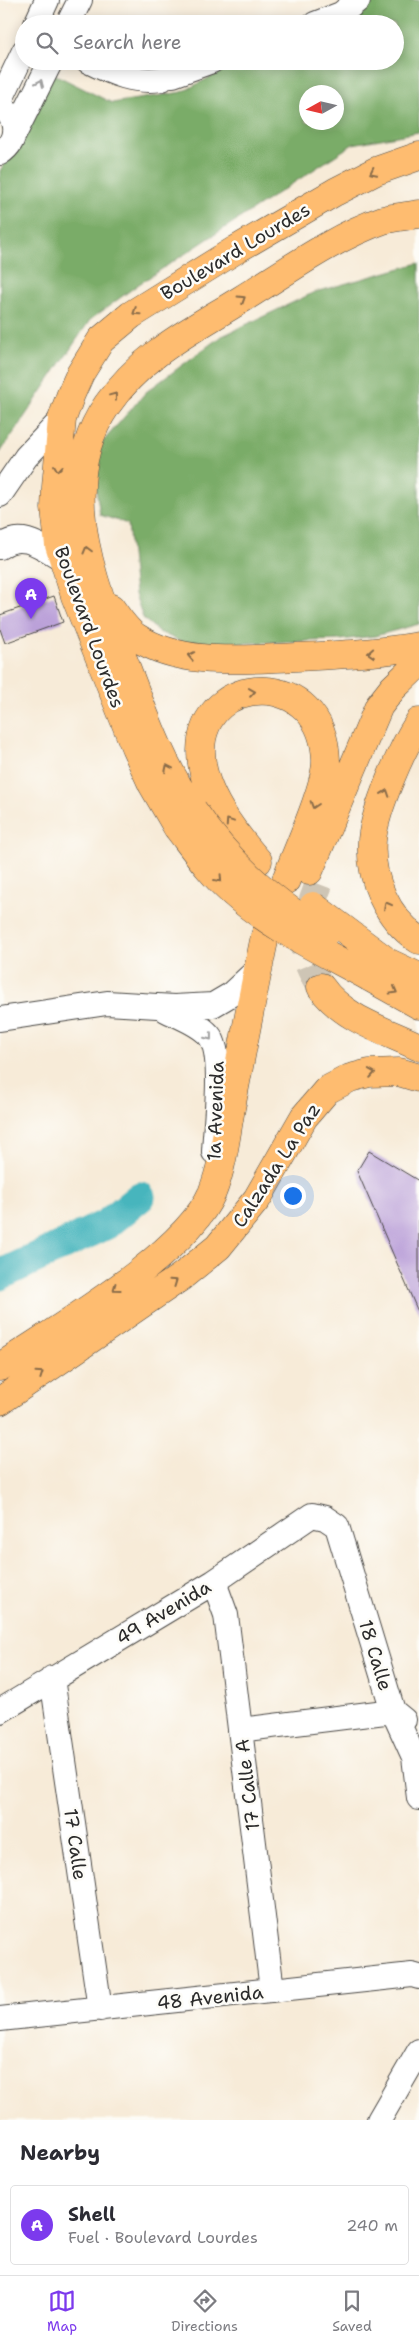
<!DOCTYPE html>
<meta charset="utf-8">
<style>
body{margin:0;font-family:"Shantell Sans",sans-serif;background:#f2f2f3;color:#2b2b33}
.compass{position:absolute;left:299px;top:85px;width:45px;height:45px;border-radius:50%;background:#fff;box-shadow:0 2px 12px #0003;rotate:262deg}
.you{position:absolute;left:292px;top:1195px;width:18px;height:18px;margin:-12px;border:4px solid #fff;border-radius:50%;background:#1a73e8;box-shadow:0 0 0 8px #1a73e833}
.badge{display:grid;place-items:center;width:32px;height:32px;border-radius:50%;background:#7c3aed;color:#fff;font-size:16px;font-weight:700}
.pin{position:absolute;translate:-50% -41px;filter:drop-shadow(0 1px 2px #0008)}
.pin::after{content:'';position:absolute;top:26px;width:18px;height:15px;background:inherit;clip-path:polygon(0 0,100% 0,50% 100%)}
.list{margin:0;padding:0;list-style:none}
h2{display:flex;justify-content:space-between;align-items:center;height:65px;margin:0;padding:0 20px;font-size:21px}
h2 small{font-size:16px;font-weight:400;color:#7c7c81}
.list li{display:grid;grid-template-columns:32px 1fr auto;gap:15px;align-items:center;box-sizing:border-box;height:80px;margin:0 10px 10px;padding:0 10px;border:1px solid #e1e1e2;border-radius:5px}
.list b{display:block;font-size:19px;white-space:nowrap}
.list p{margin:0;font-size:16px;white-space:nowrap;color:#7c7c81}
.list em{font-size:16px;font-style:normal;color:#7c7c81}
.icon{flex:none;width:28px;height:28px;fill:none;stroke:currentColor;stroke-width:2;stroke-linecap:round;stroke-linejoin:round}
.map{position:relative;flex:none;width:419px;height:2120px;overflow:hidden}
.search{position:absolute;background:#fff;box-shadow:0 2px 12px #0003;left:15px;right:15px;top:15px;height:55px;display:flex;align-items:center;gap:12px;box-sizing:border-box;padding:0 18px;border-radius:28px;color:#7c7c81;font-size:19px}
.sheet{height:155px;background:#fff}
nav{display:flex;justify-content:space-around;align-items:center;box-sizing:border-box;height:70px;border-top:1px solid #e1e1e2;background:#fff;font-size:14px;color:#7c7c81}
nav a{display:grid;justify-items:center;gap:2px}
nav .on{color:#7c3aed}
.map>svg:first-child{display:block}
.forest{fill:#7aac68;stroke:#526c4a;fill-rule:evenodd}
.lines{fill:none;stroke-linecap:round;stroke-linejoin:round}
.river{stroke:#46b5bd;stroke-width:31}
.building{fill:#bba1d9}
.major-tunnel{stroke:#cec5b5;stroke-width:28;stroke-dasharray:28 14;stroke-linecap:butt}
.minor-casing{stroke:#4a4845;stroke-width:26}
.major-casing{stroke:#4a4845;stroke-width:29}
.minor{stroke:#fff;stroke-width:24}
.major{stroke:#febc70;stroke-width:28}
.major-bridge-casing{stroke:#4a4845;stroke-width:29;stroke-linecap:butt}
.major-bridge{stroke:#febc70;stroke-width:28}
.oneway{stroke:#a0a0a0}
.oneway2{stroke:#8a6c4a}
.labels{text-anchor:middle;stroke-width:5;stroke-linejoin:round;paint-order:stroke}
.street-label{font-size:19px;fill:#2b2b2b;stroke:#fdfcf7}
</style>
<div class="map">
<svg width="419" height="2120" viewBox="0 0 419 2120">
<rect width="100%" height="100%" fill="#fdfcf7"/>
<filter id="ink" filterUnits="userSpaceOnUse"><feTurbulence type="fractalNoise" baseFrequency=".02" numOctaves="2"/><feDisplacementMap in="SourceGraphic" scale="10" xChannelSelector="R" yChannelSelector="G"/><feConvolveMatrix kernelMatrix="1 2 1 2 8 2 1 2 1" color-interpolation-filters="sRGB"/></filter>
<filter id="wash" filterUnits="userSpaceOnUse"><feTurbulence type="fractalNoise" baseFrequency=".0096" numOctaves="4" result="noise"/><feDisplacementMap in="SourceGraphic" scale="20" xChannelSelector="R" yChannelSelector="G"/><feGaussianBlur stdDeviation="1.12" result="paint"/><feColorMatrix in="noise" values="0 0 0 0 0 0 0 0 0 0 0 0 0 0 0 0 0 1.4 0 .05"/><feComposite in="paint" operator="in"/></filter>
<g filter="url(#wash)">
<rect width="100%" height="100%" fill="#f7ebd8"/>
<path class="forest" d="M358,0H419V132L353,144L139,284L90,320L0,453V171L52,73L112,103L182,92L241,61H395V24H313ZM306,92H336V122H306Z
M419,263V624L375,636L340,640L215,644L182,642L159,632L143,618L135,594L128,524L100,515L95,482L99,446L146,392L220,337L315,292Z"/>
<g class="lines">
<path class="river" d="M0,1275L107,1224L140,1197"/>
</g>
<g id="blocks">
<path class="building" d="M54,596L63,622L5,643L0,629V615Z
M369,1151L419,1181V1314L357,1171Z"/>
</g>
</g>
<g filter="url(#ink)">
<use href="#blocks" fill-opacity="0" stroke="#4a4845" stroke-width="1"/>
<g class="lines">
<path class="major-tunnel" d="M319,884C303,926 294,947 321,987"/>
<g class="minor-casing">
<path id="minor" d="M36,24L47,0
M68,24L80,0
M315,24L341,14L358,0
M88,61C114,74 134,83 162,79
M173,75L212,61
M0,95L4,93L24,51
M0,106C19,118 19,141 0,153
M14,135L51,61
M0,495L26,457L62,419
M0,547C22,530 42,547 63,559
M166,1010C180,1017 198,1023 209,1035C225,1054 215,1125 214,1152
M0,1019L107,1003L174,1007L213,1005L230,995L259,968
M214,1582L226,1615L272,1990
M52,1678L100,2009
M0,1711L214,1582L312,1515L325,1518L337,1526L393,1711L414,1757L419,1798
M240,1730L393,1711L404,1720
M0,2019L412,1975L419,1977
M379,2120L419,2051"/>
</g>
<g class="major-casing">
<path id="major" d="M111,608C118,618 126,630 136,637C182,667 245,659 297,657C338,655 378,653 419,646
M419,722C402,748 375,809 372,840C369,878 387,919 419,940
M193,810C162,765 144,714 125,664C106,614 84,562 81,509C79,472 86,435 107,405C142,354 191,331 242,299C286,272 334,237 383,220C394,217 407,216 419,214
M177,827L152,784L135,747L75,596L59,545L55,508L56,487L62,419L71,394L80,374L101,340L131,315L237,249L335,192L376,171L419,156
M258,861C233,832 201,792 201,751C202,671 324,667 326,761C326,788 296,852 286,880
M309,871L379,706L393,688L419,663
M362,950L419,977
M369,977L419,1005
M321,987C343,1019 386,1031 419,1047
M0,1367C58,1328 185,1255 212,1193C223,1166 226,1136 231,1108C242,1051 253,993 265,936
M0,1401L181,1277L218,1247L257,1199L304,1117L327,1090L350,1078L369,1073L399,1072L419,1078"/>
</g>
<use href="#minor" class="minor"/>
<use href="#major" class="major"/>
<g class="major-bridge-casing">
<path id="major-bridge" d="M193,810C232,867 267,896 324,934
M177,827C194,849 211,874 232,892C272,928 322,951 369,977
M313,906L384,959"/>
</g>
<use href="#major-bridge" class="major-bridge"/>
</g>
<defs><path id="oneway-chevron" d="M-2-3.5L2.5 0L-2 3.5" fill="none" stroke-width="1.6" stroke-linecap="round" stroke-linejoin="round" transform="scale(1.25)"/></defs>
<g class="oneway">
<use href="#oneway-chevron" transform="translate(40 83) rotate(-66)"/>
<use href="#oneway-chevron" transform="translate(209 1037) rotate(52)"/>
</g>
<g class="oneway2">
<use href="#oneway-chevron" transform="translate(373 172) rotate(154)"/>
<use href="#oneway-chevron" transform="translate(242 299) rotate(-32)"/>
<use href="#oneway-chevron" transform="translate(136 312) rotate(147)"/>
<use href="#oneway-chevron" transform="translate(114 396) rotate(-53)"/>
<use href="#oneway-chevron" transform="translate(58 468) rotate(97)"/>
<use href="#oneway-chevron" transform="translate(87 550) rotate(-105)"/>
<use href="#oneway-chevron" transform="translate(371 653) rotate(176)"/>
<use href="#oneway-chevron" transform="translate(191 656) rotate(-169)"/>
<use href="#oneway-chevron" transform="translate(252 692) rotate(-8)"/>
<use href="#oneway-chevron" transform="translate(168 768) rotate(-116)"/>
<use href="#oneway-chevron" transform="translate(386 793) rotate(-71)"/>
<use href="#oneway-chevron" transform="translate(314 805) rotate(108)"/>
<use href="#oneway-chevron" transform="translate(229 822) rotate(-124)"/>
<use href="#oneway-chevron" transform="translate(219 879) rotate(48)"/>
<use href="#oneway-chevron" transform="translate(387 905) rotate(-118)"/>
<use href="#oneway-chevron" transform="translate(394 991) rotate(29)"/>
<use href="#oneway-chevron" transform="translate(372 1073) rotate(-9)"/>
<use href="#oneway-chevron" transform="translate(174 1282) rotate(-35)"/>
<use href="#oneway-chevron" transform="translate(116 1288) rotate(144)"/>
<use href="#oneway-chevron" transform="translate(40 1374) rotate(-34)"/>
</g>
</g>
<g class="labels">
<g class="street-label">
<text transform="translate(235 251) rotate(-31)" y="7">Boulevard Lourdes</text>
<text transform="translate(90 627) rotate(70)" y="7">Boulevard Lourdes</text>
<text transform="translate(215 1111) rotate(-88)" y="7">1a Avenida</text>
<text transform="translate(276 1165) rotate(-57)" y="7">Calzada La Paz</text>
<text transform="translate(163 1612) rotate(-31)" y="7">49 Avenida</text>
<text transform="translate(376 1655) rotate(73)" y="7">18 Calle</text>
<text transform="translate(247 1785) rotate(-97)" y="7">17 Calle A</text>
<text transform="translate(76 1844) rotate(82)" y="7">17 Calle</text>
<text transform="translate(210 1997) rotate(-6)" y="7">48 Avenida</text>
</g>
</g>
</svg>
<svg class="compass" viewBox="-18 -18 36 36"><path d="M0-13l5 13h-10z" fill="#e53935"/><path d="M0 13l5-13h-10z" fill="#7c7c81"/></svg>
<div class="you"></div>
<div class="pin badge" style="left:31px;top:619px">A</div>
<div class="search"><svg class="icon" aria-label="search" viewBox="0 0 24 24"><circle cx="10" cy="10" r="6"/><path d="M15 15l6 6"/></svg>Search here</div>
</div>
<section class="sheet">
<h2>Nearby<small></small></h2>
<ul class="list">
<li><span class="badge">A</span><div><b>Shell</b><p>Fuel · Boulevard Lourdes</p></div><em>240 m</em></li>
</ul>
</section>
<nav>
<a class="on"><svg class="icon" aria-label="map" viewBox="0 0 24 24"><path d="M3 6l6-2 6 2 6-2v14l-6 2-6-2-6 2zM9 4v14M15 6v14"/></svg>Map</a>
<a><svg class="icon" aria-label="directions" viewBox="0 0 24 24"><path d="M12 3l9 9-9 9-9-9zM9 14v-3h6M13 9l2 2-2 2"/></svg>Directions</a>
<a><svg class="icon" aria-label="saved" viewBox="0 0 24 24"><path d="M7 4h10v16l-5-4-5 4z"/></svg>Saved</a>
</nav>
